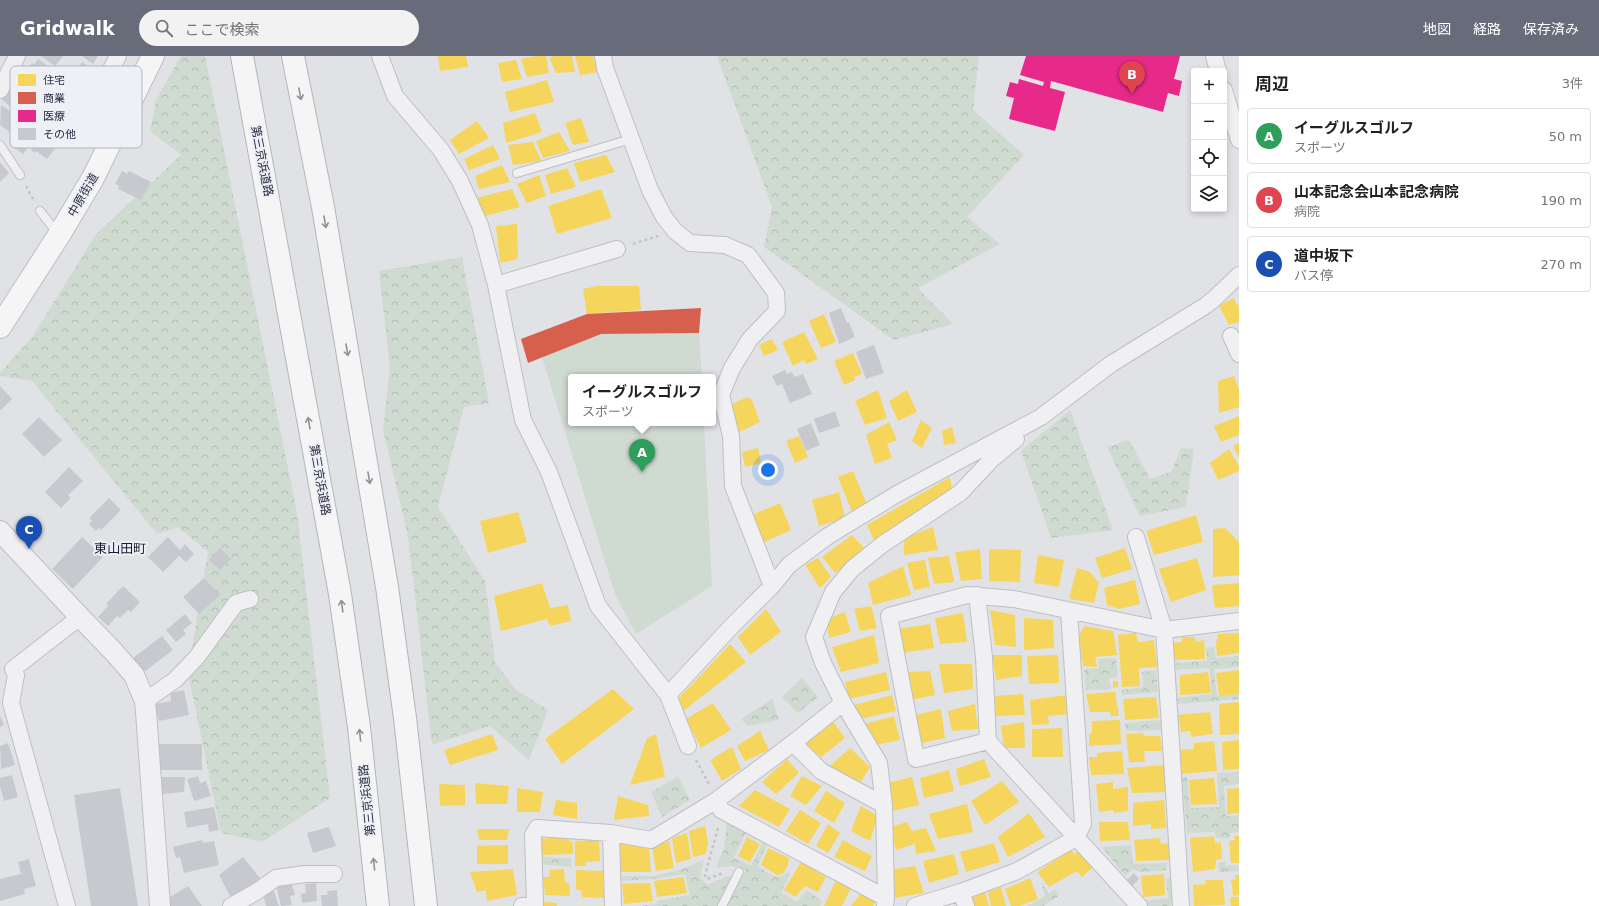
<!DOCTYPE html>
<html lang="ja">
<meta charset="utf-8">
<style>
body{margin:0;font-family:"DejaVu Sans","Noto Sans JP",sans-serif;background:#f2f2f2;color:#202124}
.controls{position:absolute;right:12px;top:12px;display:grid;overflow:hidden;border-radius:4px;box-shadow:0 2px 6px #0003}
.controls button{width:36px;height:36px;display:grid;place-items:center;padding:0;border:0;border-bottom:1px solid #e0e0e0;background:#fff;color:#202124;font:20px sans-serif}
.you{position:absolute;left:768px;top:414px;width:14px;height:14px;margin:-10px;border:3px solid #fff;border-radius:50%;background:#1a73e8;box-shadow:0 0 0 6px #1a73e833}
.badge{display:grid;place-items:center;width:26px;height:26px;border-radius:50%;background:#686c7a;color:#fff;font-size:13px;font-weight:700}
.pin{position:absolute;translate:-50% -33px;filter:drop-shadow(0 1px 2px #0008)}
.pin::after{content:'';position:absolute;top:21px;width:14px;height:12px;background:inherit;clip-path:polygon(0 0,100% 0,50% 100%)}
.popup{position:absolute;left:568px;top:318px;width:148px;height:52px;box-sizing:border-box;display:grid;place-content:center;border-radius:4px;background:#fff;filter:drop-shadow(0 1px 3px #0005);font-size:13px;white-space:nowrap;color:#757577}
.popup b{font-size:15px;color:#202124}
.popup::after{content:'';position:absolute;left:50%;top:100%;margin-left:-8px;border:8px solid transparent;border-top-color:#fff}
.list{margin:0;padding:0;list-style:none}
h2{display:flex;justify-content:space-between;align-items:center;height:52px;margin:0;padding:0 16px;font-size:17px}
h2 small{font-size:13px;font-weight:400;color:#757577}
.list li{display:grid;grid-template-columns:26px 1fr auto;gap:12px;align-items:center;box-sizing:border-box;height:56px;margin:0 8px 8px;padding:0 8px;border:1px solid #e0e0e0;border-radius:4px}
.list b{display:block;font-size:15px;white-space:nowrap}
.list p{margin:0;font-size:13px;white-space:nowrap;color:#757577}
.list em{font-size:13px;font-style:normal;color:#757577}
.icon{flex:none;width:22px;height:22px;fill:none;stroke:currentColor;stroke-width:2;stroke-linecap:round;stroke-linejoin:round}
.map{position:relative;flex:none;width:1239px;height:850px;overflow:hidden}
header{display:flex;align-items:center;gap:24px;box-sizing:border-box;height:56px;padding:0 20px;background:#686c7a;color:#fff}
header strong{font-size:19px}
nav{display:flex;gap:22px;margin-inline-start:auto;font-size:14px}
.search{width:280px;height:36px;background:#f2f2f2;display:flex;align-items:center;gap:10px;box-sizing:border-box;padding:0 14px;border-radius:22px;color:#757577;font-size:15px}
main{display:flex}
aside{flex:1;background:#fff}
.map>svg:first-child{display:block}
.forest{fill:url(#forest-crowns)}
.garden{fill:#cfdad1}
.homes{fill:#f6d55c}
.shops{fill:#d6604d}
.health{fill:#e7298a}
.building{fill:#c8c9ce}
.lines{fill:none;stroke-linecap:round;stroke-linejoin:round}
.service-casing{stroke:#bebfc4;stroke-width:10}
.minor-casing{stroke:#bebfc4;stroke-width:18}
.tertiary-casing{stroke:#bebfc4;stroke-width:22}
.primary-casing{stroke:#bdbfc4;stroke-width:24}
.motorway-casing{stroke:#b3b5bb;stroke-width:24}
.path{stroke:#c3c3c9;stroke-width:2.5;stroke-dasharray:3 3;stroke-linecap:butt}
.service{stroke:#f0f0f3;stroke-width:8}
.minor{stroke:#f0f0f3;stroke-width:16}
.tertiary{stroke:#f0f0f3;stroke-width:20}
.primary{stroke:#f5f5f6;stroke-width:22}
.motorway{stroke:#f5f5f6;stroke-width:22}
.oneway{stroke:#8e909b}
.labels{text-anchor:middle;stroke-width:4;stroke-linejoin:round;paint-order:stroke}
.street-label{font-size:12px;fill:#272c40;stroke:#eef0f6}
.neighbourhood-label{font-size:13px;fill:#191d31;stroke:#eef0f6}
.key{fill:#eef0f6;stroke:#b2b5bf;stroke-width:1}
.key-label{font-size:11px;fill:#272c40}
</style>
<header>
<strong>Gridwalk</strong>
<div class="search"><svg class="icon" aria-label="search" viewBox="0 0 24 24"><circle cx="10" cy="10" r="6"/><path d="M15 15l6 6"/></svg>ここで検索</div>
<nav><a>地図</a><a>経路</a><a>保存済み</a></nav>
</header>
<main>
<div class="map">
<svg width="1239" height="850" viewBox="0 0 1239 850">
<defs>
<pattern id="forest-crowns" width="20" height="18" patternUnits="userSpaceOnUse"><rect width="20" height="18" fill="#cfdad1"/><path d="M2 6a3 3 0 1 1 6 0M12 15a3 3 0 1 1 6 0" fill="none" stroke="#b2bbb4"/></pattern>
</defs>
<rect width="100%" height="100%" fill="#e1e2e6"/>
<path class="forest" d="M181,0H205L297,457L330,742L262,786L221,777L188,617L208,496L178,471L157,478L32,325L0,320V317L33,280L96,178L181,99L150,75L156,44Z
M717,0H979L973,54L1024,99L967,161L1000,188L918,232L953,268L894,284L764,191L772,151Z
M462,201L489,347L464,351L438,451L485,525L495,606L515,633L548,654L529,704L490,670L432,689L408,480L383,374L390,311L379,215Z
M1070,354L1113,474L1051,482L1021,395Z
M1129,384L1150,423L1171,416L1181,392L1194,393L1186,451L1140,460L1107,391Z
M1214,591L1216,602L1239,600V611L1214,613L1217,640L1239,638V643L1178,648L1176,642L1212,638L1209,612L1174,614V607L1207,605L1206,592Z
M1116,602L1118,621L1109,623L1111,633L1086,634L1084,613L1099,612L1098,603Z
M1156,614L1158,636L1122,639V634L1143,631L1142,616Z
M802,622L818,641L798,657L782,641Z
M772,643L779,664L748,670L741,663Z
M1161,664L1162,674L1126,675L1125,667Z
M1239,716V728L1224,730L1226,760L1239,759V776L1230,777V782H1216L1215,776L1187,777L1182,722L1187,720L1190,752L1219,751L1217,717Z
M678,720L690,744L662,761L651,736Z
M727,766L760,780L758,784L746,777L734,801L751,810L765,781L792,801L767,788L758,810C769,817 776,826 788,816L790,819L781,836L797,846L807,834L822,845L820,850H726L746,814L732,810L716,812L724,793Z
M1131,789L1133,808L1167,807L1166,814L1140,816L1133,813L1125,820L1102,791Z
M541,801L571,802V811L540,808Z
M704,804L700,821L707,829L728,820L733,821L718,850H641L656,848L657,845L690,839L685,818L652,823L618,825V820H654L679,814Z
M1225,805L1226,810L1239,809V815L1219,816L1218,807Z
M1172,822L1173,840L1171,850H1148L1144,845L1168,842L1166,823Z
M1041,826L1049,837L1055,833L1059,840L1043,850H1027L1045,840Z"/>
<path class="garden" d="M699,277L702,321H571V367H704L712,530L636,578L615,538L542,301L601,278Z"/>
<path class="homes" d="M438,0H466L468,11L440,15Z
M536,0H546L549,17L527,21L521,3Z
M556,0H572L575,16L556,17L549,1Z
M575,0H593L598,16L580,19Z
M516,4L522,23L502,26L498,7Z
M547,24L554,46L510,56L505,36Z
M535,57L542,76L506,87L503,67Z
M581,62L589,86L573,89L565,67Z
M477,65L489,82L459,98L450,84Z
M559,76L570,95L543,102L536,85Z
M533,86L541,105L513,109L508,89Z
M493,89L500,103L469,114L464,103Z
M606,99L615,116L580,126L574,107Z
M502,109L510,126L479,133L475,120Z
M567,112L576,131L551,138L545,119Z
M539,119L546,140L527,147L517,128Z
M512,133L520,151L485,160L476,142Z
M601,133L612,162L557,178L548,150Z
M517,168L518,203L500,207L496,170Z
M597,230H639L641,254L587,258L583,233Z
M1233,242L1239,252V266L1229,269L1219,250Z
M824,258L836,286L821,292L809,265Z
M804,276L818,303L806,308L804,304L793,310L782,286Z
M772,283L778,294L764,300L759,289Z
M853,297L862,318L854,321L855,324L844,329L834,305Z
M1234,320L1239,334V351L1219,357L1218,325Z
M878,334L887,362L865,369L855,345Z
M907,334L917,356L898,365L889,345Z
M747,341L752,344L760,366L739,376L728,350Z
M1239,360V379L1221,386L1214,370Z
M921,364L932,372L922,392L912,385Z
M889,366L897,384L887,388L892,402L875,408L866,379Z
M952,371L956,387L944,389L942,375Z
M799,380L808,401L795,407L786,385Z
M1239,387V402L1233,390Z
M758,392L761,407L745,411L742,396Z
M1229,393L1239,410V415L1218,424L1210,407Z
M853,415L868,451L853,458L838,421Z
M950,421L952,433L874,484L867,469Z
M839,436L845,462L819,470L812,444Z
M780,447L791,474L764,486L752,459Z
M518,456L527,486L488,497L480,465Z
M1196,459L1203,486L1154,499L1146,475Z
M933,471L938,494L904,499V482Z
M1225,472L1239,486V519L1213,521V473Z
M852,479L866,494L835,517L822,501Z
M1125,492L1132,513L1102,522L1095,502Z
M980,493L982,523L961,525L955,496Z
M989,493L1021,494L1020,526L989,525Z
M1038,499L1064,504L1059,531L1034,527Z
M949,500L954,526L934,528L928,502Z
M818,502L831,521L820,532L805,509Z
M1197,502L1206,534L1171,546L1159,513Z
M925,504L930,531L914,534L907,507Z
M903,510L911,539L873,549L868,527Z
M1077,512L1090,516L1099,527L1094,547L1069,543Z
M1135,524L1140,548L1119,553L1107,549L1104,532Z
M542,527L550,552L568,549L571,565L550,570L547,563L501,575L494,540Z
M1239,527V550L1215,552L1212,529Z
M871,550L877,572L860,575L854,553Z
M766,553L781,576L750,599L738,581Z
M990,554L1015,559L1016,591L995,589Z
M845,556L851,576L829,582L827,563Z
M963,557L967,586L940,588L935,562Z
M1024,562L1053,564L1054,592L1024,594Z
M930,568L934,592L903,597L898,573Z
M1084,570L1113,575L1117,599L1095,601L1097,611L1083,610L1079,580Z
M1136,577L1138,586L1154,584L1157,611L1139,612L1140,630L1122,631L1118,579Z
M1239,577V597L1217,600L1216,588L1218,578Z
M874,579L879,607L841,616L832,591Z
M1182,581H1195L1196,586L1204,584L1205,603L1174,604L1172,587L1182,586Z
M730,588L746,606L682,656L677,644Z
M992,599H1022V620L996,624Z
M1058,599L1059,627L1029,628L1027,600Z
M939,608H972L973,633L944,637Z
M1239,614V638L1219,640L1216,617Z
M930,615L935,639L911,644L908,616Z
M886,616L890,634L849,643L845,626Z
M1208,616L1211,637L1180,639V619Z
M1113,625H1118V631L1113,632Z
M613,633L634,653L562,708L545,683Z
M1115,636L1119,660H1111L1110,656H1090L1086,638Z
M1023,638L1025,659L996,660L995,640Z
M892,639L896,655L860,663L854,649Z
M1067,639L1070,658L1048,660L1049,668L1032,669L1030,644Z
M1156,641L1159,662L1125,664L1123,643Z
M1239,646V678L1220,679L1219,648Z
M713,647L731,674L701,692L686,663Z
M975,648L978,673L952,675L948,655Z
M941,653L945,682L918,688L911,660Z
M1210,656L1213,678L1191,681L1190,675L1181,676L1178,659Z
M894,660L900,684L876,689L865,668Z
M832,664L845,682L821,701L805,687Z
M1120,664L1121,688L1089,690V678L1092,677V665Z
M1024,666L1025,692H1004L1001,670Z
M1062,672L1063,701H1032V673Z
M760,675L769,694L745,705L737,690Z
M1143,677L1144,680H1160L1162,695H1144L1145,706H1129L1126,678Z
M492,678L498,694L450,709L444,694Z
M656,678L665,721L630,729L647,682Z
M1239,684V713L1223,714L1222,686Z
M1214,685L1217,715L1182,718L1180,694L1194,693V687Z
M732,691L741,713L722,725L710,704Z
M850,692L870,711L860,727L830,710Z
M1122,695L1124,718L1091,719L1089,701H1097V697Z
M787,703L799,717L776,738L762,726Z
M984,703L991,721L960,730L956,713Z
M1164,709L1167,736L1132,737L1127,712Z
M949,714L954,735L924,742L920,722Z
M802,720L822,730L806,749L790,740Z
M912,721L919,749L893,755L887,727Z
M1214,722L1217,748L1191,749L1189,724Z
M1002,725L1019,746L985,769L971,745Z
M1113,726V733L1128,731V755L1114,757L1113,754L1099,756L1096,728Z
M475,727L509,730L507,748H476Z
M439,728L465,729V749L440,750Z
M517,732L543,736L540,756H517Z
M1239,732V757L1227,758V733Z
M755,734L790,753L779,771L739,750Z
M826,735L845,747L834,767L814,755Z
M618,740L648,749L649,760L614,764Z
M556,744L577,747V763L553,759Z
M1164,744L1166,772L1151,773V768L1133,770V747Z
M967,748L973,776L938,783L929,758Z
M861,750L878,760L870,785L851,775Z
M800,754L821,767L808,788L786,775Z
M1029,757L1045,781L1008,801L998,781Z
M907,766L912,775L926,772L936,795L916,798L915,788L896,794L890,771Z
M1099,766H1128L1130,784L1100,785Z
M828,768L840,777L828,797L816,790Z
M705,770L708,786L706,798L693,801L689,775Z
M477,773H509L507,784H479Z
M687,777L691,803L676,807L672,782Z
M551,778H568L569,785L573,786V798L542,799L541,783L551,782Z
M1214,780L1215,787L1221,786L1222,803L1216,804L1215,813L1193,816L1190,782Z
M1234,780H1239V807H1231L1229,785L1235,784Z
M747,781L760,788L750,806L738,800Z
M1160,782L1161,788L1169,787V804L1136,805L1134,784Z
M599,784L600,805L585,806L586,810H575V785Z
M843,784L872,800L865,815L834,801Z
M669,785L674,812L656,815L652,790Z
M994,787L1000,806L966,816L960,796Z
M619,788L649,789L651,816H619Z
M508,789V808H477V790Z
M768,792L789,802L788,809L783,818L777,819L761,809Z
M1071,794L1074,798L1079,794L1092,812L1082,821L1077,815L1049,831L1037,816Z
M954,798L959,818L929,827L923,805Z
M801,806L826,821L818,836L805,830L795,841L784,834Z
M915,810L924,837L893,842L889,814Z
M513,813L517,839L487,845L486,834L477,836L470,816Z
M564,813L565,827H569L570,840L545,839L543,821H550L549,814Z
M576,814L603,815L604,842L582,841L581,834H576Z
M1164,818L1165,839L1143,841L1141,820Z
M1235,819H1239V839L1233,840L1231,824L1236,823Z
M683,821L687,837L657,841L654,825Z
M1030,822L1038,843L1019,850H1011L1005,833Z
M836,824L851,832L842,850H824Z
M1205,824H1223L1225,849L1194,850L1193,829L1206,828Z
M650,827L653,845L624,848L622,828Z
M1001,831L1006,850H991L988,836Z
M985,836L989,850H975L972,842Z
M861,837L876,846L873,850H851Z
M1230,841H1239V850H1231Z
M543,846L557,847V850H543Z"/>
<path class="shops" d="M701,252L699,277L601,278L528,307L521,283L587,258Z"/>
<path class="health" d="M1026,0H1180L1174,23L1182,25L1179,40L1168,37L1163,56L1051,25L1050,32L1065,36L1055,75L1009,63L1014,42L1006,40L1010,26L1018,28L1019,23L1043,30L1044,26L1020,19Z"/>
<path class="building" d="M41,0H63L55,10Z
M82,0H98L93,8Z
M38,3L52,13L39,30L23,19L32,7L34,9Z
M82,6L97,16L93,23L88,21L85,26L71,18L76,10L79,11Z
M16,26L35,39L26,51L19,46L14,53L2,44Z
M73,46L80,51L63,75L47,64L59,48L67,54Z
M1,49L21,63L11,77L0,69Z
M33,62L44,70L23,98L12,90Z
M45,73L51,77L49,80L59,87L47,103L36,95L35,97L31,94Z
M0,106L9,117L0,126Z
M122,115L127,118L129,115L151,126L141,144L118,133L119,130L115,128Z
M841,252L847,267L849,266L855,281L839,288L829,257Z
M874,289L884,317L866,323L856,296Z
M785,314L787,318L792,316L794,321L803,318L812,338L790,347L782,328L777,330L772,320Z
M0,330L12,343L1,354L0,353Z
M835,355L840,370L819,377L814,363Z
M39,361L62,384L44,401L22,378Z
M811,367L820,389L806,395L797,373Z
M69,411L83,425L68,439L71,442L61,452L45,436Z
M109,442L121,454L101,474L99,472L96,475L89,468L92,465L89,462Z
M82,481L103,501L73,533L52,513Z
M168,481L180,494L185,488L194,498L186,506L179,500L163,516L148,501Z
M220,492L231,503L220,514L209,504Z
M204,522L220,539L199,558L183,541Z
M123,530L140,546L131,556L128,554L120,562L117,560L108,570L98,561L108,550L106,548Z
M185,558L192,567L183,574L186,578L176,586L166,574Z
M162,580L173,594L144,616L133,602Z
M184,634L189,659L159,665L155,648L171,645L170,637Z
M0,659L4,669L0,671Z
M8,687L15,709L1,713L0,690Z
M157,688H202V714H158Z
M12,719L18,741L4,745L0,730V722Z
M198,720L200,727L206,725L211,740L194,745L187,723Z
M162,721H185L184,736L161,738Z
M120,732L138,850H91L74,739Z
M214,751L219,774L209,776L208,768L187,772L184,756Z
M329,771L336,790L313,797L307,777Z
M202,784L203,787L214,785L219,809L184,817L180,801L176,802L173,791Z
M243,801L263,826L232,844L219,819Z
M29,803L36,830L24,833L25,838L0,845V823L21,818L18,806Z
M1134,817L1139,823L1132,830L1127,824Z
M291,825L295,839L290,840L292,849L281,850L276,829Z
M316,827L317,845L302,847L301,838L306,837L305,828Z
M188,830L202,850H170V841Z
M337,834L338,850H322L321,839H328L327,835Z
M274,835L279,850H266L263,839Z"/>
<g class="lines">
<g class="service-casing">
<path id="service" d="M42,49L54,36L102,31
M0,89L20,119
M517,117L631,83
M40,155L58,178
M722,850L739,816"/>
</g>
<g class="minor-casing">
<path id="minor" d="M118,0L102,31V47L122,65
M380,0L395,40L441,94L460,125L480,169L496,229L523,364L549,416L598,550L668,639L688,690
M603,0L605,12L650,134L664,161L675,175L690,187L725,189L748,199L776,237L777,255L750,283L732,312L721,339L731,380L733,430L772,530
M1214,0L1218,15
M0,34L17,0
M1224,34L1239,84
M496,229L617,193
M1231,280L1239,298
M1136,481L1164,574L1181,850
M977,539L984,601L988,685
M668,639L729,573L772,530L789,509L828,480L897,438L1041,361L1111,308L1205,250L1214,243L1239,219
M145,645L175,624L197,601L236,547L250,543
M793,687L821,715L884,749
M717,744L721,754L886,842L885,850
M611,777L613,850
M961,836L966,850
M886,842L884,749L879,707L843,647L823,607L814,581L833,536L852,513L883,488L960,437L992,403L1016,383
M67,850L11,647L16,619L13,613L80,561
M231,850L256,836L276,822L305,818H334
M522,850L535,848L533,779L537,772L611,777L651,784L717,744L793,687L843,647
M915,850L961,836L1017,815L1076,782L1083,768L1069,555
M1139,850L988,685L916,703L889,560L967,539L1014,543L1164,574L1239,565"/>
</g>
<g class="tertiary-casing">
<path id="tertiary" d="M0,475L80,561L112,594L134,619L145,645L146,656L160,850"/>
</g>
<g class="primary-casing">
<path id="primary" d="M0,271L59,179L93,122L153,0"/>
</g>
<g class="motorway-casing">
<path id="motorway" d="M242,0L340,538L359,671L378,850
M293,0L323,151L387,531L405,662L426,850"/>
</g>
<path class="path" d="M26,130L34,145
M633,188L658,180
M696,704L710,730
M718,772L705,819L707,823L723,817"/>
<use href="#service" class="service"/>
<use href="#minor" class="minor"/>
<use href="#tertiary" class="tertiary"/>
<use href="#primary" class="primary"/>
<use href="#motorway" class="motorway"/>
</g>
<defs><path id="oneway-shaft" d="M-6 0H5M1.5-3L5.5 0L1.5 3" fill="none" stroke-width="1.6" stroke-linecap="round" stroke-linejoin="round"/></defs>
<g class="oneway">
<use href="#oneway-shaft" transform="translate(300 38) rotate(79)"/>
<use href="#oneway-shaft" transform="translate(325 166) rotate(80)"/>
<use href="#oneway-shaft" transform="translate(347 294) rotate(80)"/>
<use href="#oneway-shaft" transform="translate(309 367) rotate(-100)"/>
<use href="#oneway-shaft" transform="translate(369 422) rotate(80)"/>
<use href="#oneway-shaft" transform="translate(342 550) rotate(-98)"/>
<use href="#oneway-shaft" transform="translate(360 679) rotate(-96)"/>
<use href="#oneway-shaft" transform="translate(374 808) rotate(-96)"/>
</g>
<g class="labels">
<g class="street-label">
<text transform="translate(262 105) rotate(79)" y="4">第三京浜道路</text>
<text transform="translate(83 139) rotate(-60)" y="4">中原街道</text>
<text transform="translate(320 424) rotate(80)" y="4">第三京浜道路</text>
<text transform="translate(367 744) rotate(-96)" y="4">第三京浜道路</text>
</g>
<g class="neighbourhood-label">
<text x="120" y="497">東山田町</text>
</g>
</g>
<rect x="10" y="10" width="132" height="82" rx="6" class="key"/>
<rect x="18" y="18" width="18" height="12" fill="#f6d55c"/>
<rect x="18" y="36" width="18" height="12" fill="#d6604d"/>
<rect x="18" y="54" width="18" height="12" fill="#e7298a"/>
<rect x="18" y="72" width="18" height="12" fill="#c8c9ce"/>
<g class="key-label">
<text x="43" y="28">住宅</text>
<text x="43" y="46">商業</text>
<text x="43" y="64">医療</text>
<text x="43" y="82">その他</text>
</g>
</svg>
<div class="controls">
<button>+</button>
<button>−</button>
<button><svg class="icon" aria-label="locate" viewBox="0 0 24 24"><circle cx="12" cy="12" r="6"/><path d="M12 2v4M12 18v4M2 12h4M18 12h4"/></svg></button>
<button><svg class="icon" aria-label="layers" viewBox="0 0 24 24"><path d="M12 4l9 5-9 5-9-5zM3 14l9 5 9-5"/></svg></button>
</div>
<div class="you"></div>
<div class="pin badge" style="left:642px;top:416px;background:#2e9e5b">A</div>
<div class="popup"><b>イーグルスゴルフ</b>スポーツ</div>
<div class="pin badge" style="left:1132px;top:38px;background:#e0444e">B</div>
<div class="pin badge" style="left:29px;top:493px;background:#1a4fb4">C</div>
</div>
<aside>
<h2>周辺<small>3件</small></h2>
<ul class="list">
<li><span class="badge" style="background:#2e9e5b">A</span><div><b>イーグルスゴルフ</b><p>スポーツ</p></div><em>50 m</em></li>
<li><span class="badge" style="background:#e0444e">B</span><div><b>山本記念会山本記念病院</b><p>病院</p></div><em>190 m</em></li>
<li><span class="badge" style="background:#1a4fb4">C</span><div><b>道中坂下</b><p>バス停</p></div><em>270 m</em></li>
</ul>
</aside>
</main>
